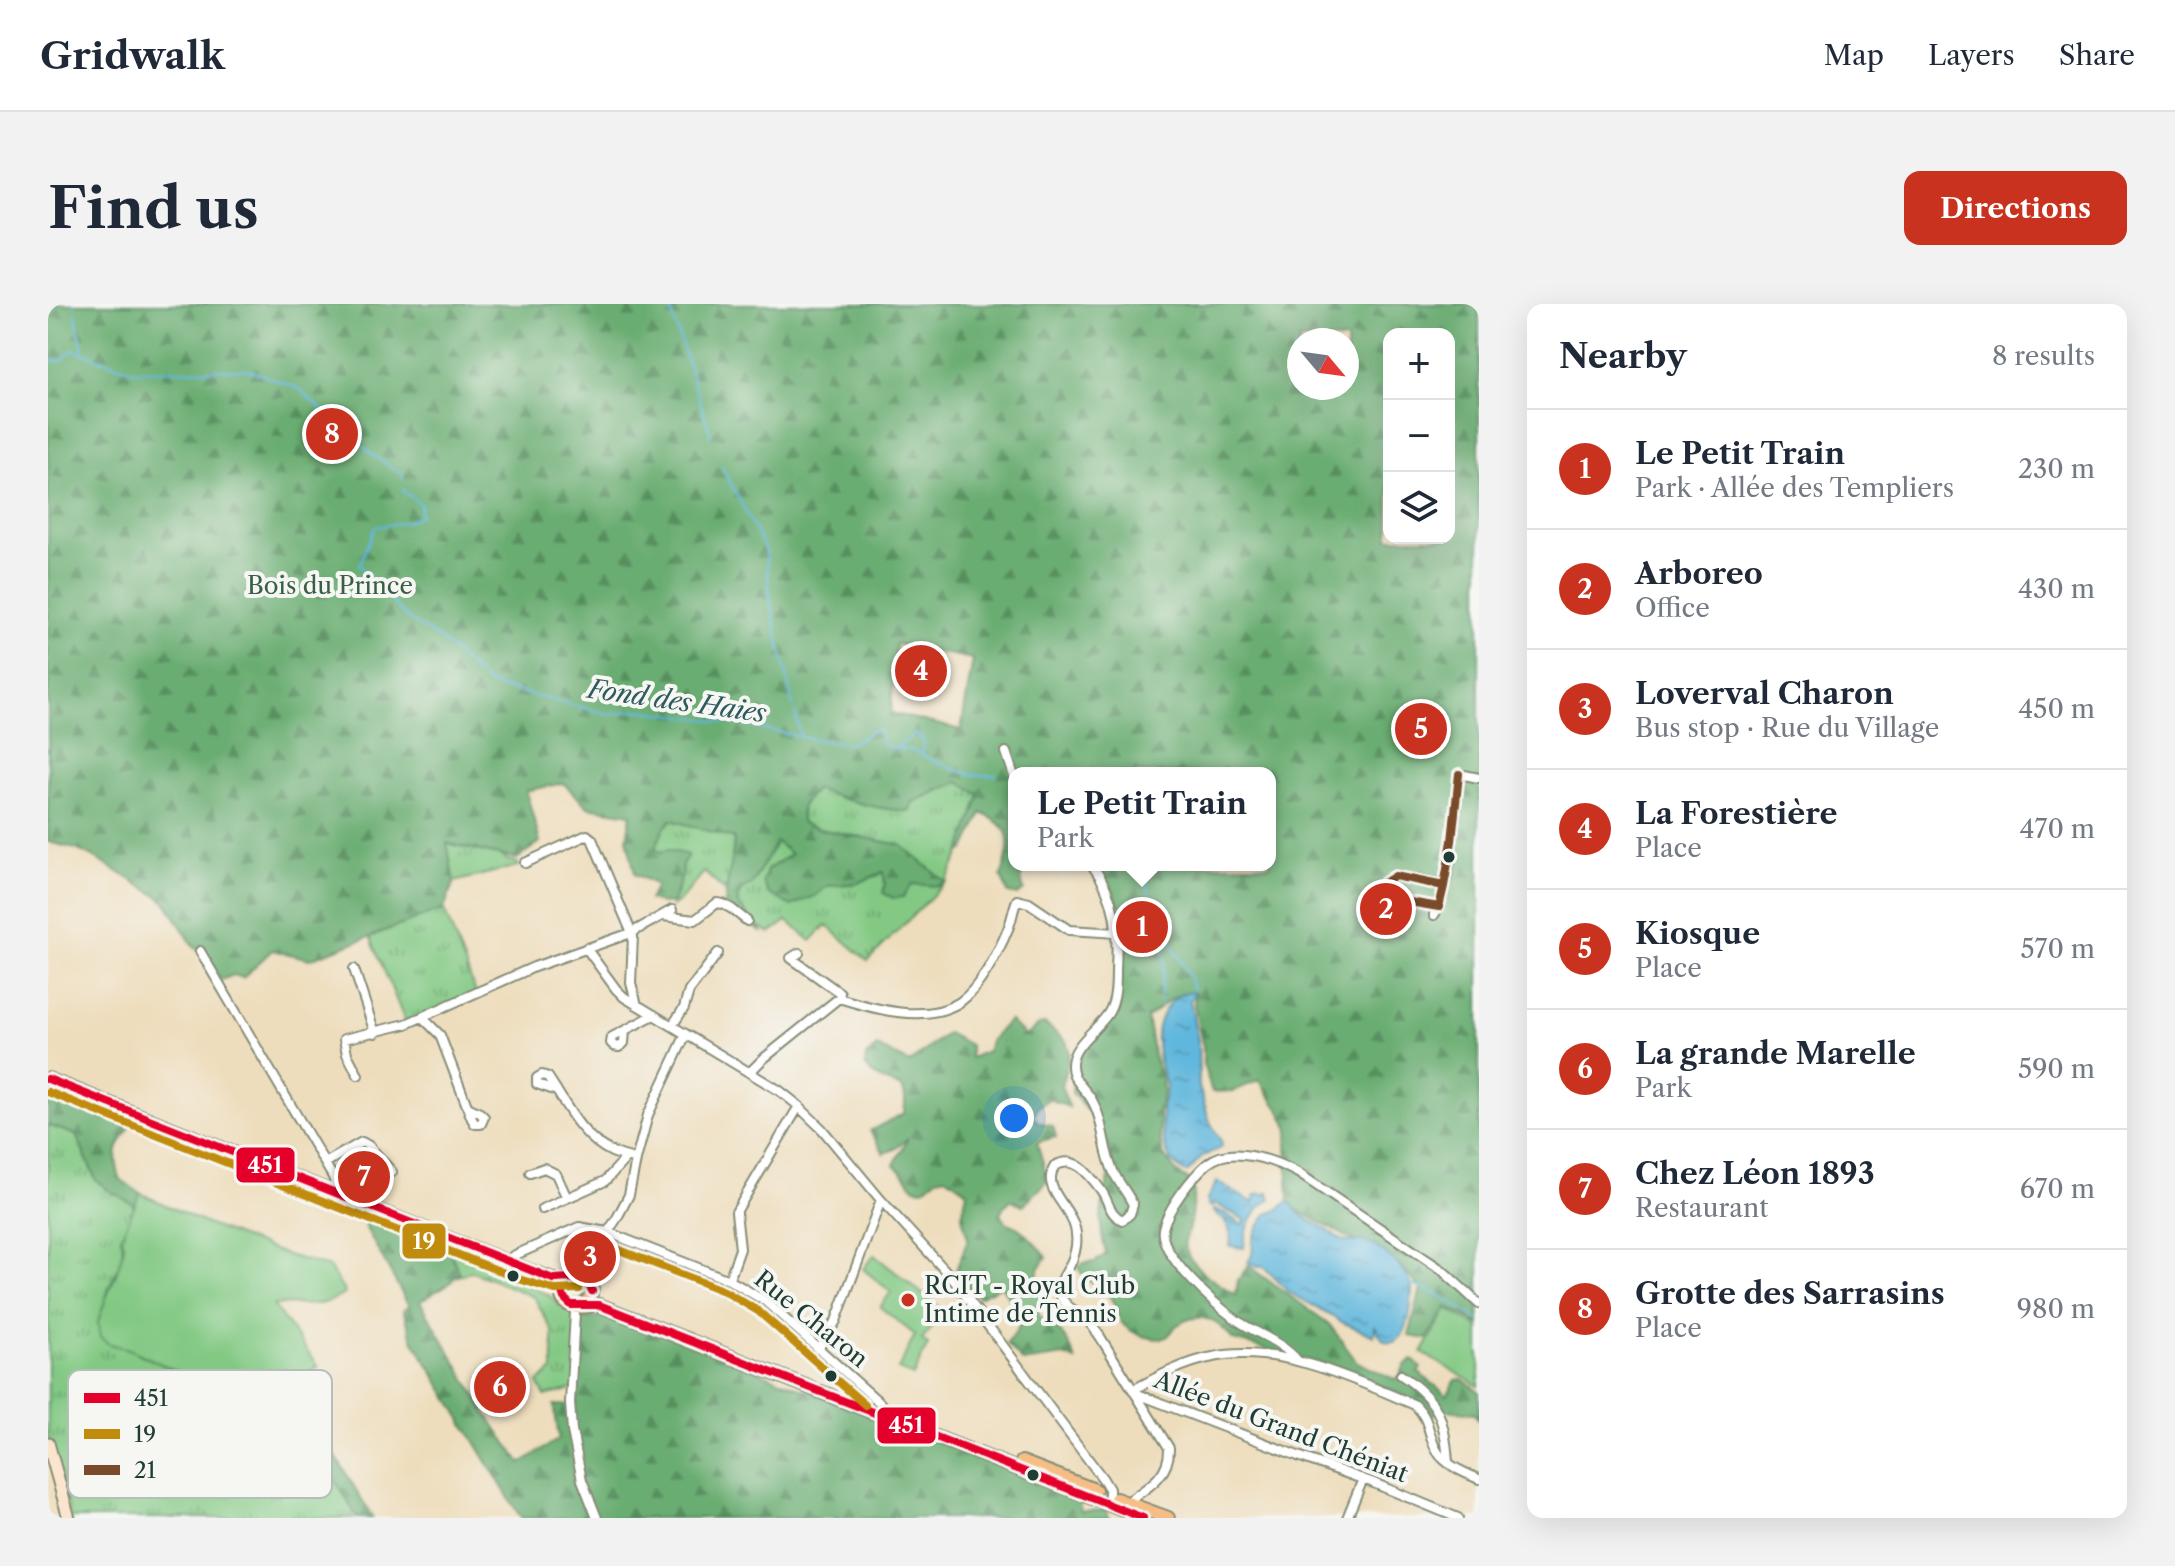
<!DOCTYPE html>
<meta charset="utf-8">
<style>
body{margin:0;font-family:"Libre Caslon Text",serif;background:#f2f2f3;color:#1f2937}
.controls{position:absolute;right:24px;top:24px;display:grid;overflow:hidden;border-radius:16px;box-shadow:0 8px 32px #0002}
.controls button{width:72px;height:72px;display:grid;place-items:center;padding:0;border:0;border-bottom:2px solid #e0e1e3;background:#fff;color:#1f2937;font:40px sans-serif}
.compass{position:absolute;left:1239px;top:24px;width:72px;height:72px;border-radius:50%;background:#fff;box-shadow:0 8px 32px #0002;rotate:119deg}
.you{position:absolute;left:966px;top:814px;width:28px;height:28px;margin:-20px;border:6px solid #fff;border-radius:50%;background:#1a73e8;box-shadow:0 0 0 12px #1a73e833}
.badge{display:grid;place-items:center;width:52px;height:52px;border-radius:50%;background:#c8321e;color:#fff;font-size:26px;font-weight:700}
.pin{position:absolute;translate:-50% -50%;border:4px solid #fff;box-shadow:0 2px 8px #0006}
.popup{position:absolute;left:960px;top:463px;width:268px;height:104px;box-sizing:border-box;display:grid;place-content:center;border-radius:16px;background:#fff;filter:drop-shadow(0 2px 6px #0005);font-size:26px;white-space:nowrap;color:#747a83}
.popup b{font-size:30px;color:#1f2937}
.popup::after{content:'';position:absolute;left:50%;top:100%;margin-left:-16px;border:16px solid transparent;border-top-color:#fff}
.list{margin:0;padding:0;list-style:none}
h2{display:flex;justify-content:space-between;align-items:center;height:104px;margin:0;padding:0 32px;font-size:34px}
h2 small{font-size:26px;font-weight:400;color:#747a83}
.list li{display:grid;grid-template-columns:52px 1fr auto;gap:24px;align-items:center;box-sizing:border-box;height:120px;padding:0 32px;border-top:2px solid #e0e1e3}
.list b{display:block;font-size:30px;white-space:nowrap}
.list p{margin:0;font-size:26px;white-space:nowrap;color:#747a83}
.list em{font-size:26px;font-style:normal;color:#747a83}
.icon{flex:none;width:44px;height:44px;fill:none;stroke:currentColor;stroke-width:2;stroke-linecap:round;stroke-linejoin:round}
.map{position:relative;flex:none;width:1431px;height:1214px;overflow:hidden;border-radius:16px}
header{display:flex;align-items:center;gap:48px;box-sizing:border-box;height:112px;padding:0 40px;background:#fff;border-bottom:2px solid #e0e1e3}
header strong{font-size:38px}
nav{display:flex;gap:44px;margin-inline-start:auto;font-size:28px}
.intro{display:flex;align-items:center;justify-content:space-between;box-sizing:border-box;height:192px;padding:0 48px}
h1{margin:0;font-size:56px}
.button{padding:20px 36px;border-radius:16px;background:#c8321e;color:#fff;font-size:28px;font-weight:700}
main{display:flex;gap:48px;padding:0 48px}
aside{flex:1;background:#fff;border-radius:16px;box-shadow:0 8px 32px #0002}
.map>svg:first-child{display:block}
.grass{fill:url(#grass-tufts);stroke:#51835c;stroke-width:2}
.forest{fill:url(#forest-firs);stroke:#447553;stroke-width:2;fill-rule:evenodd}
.garden{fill:#83c984;stroke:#51835c;stroke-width:2}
.water{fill:url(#water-ripples);stroke:#407a88;stroke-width:2}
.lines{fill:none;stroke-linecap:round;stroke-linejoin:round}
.stream{stroke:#60b7dd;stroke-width:2}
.street-casing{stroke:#868d78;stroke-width:12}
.secondary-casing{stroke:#868d78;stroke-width:15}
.primary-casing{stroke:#868d78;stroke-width:16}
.street{stroke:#fff;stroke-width:8}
.secondary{stroke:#fbe5cf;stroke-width:11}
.primary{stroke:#f6be86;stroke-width:12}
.bus-1-casing{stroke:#f6f6f2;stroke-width:14}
.bus-2-casing{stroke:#f6f6f2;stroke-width:14}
.bus-3-casing{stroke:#f6f6f2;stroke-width:14}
.bus-1{stroke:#e4002b;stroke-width:8}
.bus-2{stroke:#c18c0d;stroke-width:8}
.bus-3{stroke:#7a4b2a;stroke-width:8}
.bus-dot{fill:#1f3d34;stroke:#f6f6f2;stroke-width:3}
.poi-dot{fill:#c8321e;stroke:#f6f6f2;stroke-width:3}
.labels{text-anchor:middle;stroke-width:8;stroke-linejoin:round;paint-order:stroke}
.park-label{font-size:24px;fill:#386048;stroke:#f6f6f2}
.poi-label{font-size:24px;fill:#1f3d34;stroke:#f6f6f2;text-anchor:start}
.street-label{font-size:24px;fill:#1f3d34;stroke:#f6f6f2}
.water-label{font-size:26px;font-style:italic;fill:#2f5c5e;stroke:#f6f6f2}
.key{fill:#f6f6f2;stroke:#b6beb9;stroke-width:2}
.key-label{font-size:22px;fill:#1f3d34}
.line-badge{stroke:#f6f6f2;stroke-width:3}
.badge-label{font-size:22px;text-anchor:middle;font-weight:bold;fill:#fff}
</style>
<header>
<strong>Gridwalk</strong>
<nav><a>Map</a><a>Layers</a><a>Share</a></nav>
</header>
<div class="intro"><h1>Find us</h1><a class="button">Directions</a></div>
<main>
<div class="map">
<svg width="1431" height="1214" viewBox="0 0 1431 1214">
<defs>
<pattern id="grass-tufts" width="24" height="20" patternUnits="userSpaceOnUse" patternTransform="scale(2)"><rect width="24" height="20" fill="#83c984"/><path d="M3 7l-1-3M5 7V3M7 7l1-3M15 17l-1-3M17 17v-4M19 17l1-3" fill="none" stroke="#6ba46d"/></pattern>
<pattern id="forest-firs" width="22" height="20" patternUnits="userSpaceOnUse" patternTransform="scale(2)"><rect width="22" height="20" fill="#6aad72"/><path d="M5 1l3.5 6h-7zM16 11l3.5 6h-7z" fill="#578e5e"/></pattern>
<pattern id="water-ripples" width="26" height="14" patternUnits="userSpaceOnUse" patternTransform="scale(2)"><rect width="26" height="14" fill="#60b7dd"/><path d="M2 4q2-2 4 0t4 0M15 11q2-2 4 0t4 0" fill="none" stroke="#4f96b4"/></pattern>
</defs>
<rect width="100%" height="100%" fill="#f6f6f2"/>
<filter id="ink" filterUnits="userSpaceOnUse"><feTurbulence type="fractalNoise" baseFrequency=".0125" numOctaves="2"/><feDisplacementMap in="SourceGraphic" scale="16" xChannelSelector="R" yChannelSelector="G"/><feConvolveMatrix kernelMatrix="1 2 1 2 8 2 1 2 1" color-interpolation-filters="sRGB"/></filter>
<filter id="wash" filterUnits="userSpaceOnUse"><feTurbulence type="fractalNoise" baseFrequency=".006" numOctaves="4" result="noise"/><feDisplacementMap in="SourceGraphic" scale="32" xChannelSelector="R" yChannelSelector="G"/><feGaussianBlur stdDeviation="1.8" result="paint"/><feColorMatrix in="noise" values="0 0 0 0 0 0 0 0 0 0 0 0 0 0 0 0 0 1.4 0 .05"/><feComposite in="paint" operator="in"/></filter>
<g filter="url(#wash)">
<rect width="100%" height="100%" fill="#eeddbc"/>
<path class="grass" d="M911,477L932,490L913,547L898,578L820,657L778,621L763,637L739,617L722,629L707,620L689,599L694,586L704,580L728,538L743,550L719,566L767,592L779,582L810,579L836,568L837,580L867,554L853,541L771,525L754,519C748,504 758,495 768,485L798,496L861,507L864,498Z
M623,516L686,534L683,570L677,587L656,568L631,598L624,602L635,569L634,560L621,546L610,548L607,545L615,525Z
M398,539L454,552L459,556L470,559V562L406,578Z
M396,605L428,689L358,720L322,632Z
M0,821L28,831L48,876L62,887L85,900L86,905L73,933C80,959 61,973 58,995C56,1008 60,1026 61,1040L81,1045L253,1125L270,1148L310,1214H23L0,1132Z
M401,947L501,991L509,999L533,1015L529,1084L497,1092L490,1079L505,1066V1028L486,993L423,967L406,974L412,969Z"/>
<path class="forest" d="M0,0H1431V1021L1399,1003L1379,1035L1361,1032L1373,985L1352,961L1241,902L1239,841L1241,825L1231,805L1211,776L1186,787L1164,788L1155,760V743L1146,701L1147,689C1129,685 1114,703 1099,714L1106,752L1114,776L1115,787L1111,808L1112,836L1115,850L1128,868L1141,876L1142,884L1146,888L1142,920L1136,940L1142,955L1156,970L1188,991L1190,976L1200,962L1281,1020L1309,1058L1346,1075L1351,1073L1357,1061L1365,1056L1373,1064L1370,1068L1399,1091L1408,1076L1413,1075L1431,1087V1117L1427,1109L1398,1106L1383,1111L1375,1100L1289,1064L1185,1036C1170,1015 1150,1006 1128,1022C1125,1025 1123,1029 1120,1032C1109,1040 1083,1029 1075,1020C1068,1012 1068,999 1061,992C1052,980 1036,979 1030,963L1036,959L1047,958L1058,950C1055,938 1052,926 1053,913C1054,893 1065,873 1062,852C1058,826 1041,808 1024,789C1025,762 1033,749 1050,729C1057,722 1064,714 1068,705C1075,688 1077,617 1071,601C1066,586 1053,572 1043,561H1222V469H966V561H976L973,576L976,586L969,591L960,589L953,572C959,557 967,532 952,520C947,516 940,512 934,509L917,546L913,547L932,491L911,478L865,498L861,507C829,506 798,496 768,485C758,495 748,504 754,519L771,525L853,541L898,578L890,582L864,580L855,593L845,594L835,589L837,580L835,568L810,579L779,582L767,592L743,602L720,589L715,578L719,566L743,550L728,538L704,580L694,586L689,599L715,629L677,605C676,581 686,559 686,534L623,516L615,526L607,545L611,548L621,546L640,551L634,560L635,569L624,599L614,600L601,596L608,581L587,570L579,534L583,510L540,503L515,479L478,487L492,538L469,555L399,539L406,578L396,605L262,655L224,646L195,674L186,671L173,676L156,649L146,643L119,600L113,594L45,553L28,545L0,538ZM1341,30H1401V234H1341ZM1251,36H1299V84H1251ZM848,340L925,355L913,426L843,409Z
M961,716L977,732L991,721L997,720L1018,737L1022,750L1013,782L1021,803L1001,795L990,803L985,812L990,818L1005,822L1008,833L989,838L1000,877L975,901L963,896L956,902L952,910L957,918C975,923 987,939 999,953C984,972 988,978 998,998L990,1007L991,1012C1009,1022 1022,1037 1028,1057L1016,1052L975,1058L959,1040L970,1024L974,1008L962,1004L963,997L953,982L931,993L906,971L920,935L914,912L919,887L898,872L889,874L876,885L867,884C859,876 856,867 846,861L860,834L847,845L836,849L822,827L856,809C861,775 849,786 827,772C823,769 820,765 817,762L818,752L829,743L862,759L899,729L922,741V754L939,747L942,737Z
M0,790L82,823C67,845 65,849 72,875L92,889L86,905L85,900L62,887L48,876L28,831L0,821Z
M311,912L401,947L412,969L406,973L405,977L372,997L438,1109L473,1159L511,1135L506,1101L528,1102L533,1015L556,1012H571L1026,1192L1031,1197L1033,1207L1058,1206L1061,1214H473L366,1037L355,1006L361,1002Z
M247,1076L248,1086L325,1214H310L270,1148L253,1125L201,1101Z"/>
<path class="garden" d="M92,889L161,921L242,952L281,963L297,989C272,1007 253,998 225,1001L271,1063L201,1101L81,1045L61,1040L52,1033L50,1018L58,994L69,968L76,943L73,933Z
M826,951L897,1008L874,1036L880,1041L865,1072L850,1066L867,1031L832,1003L843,988L815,965Z
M1399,1005L1431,1024V1082L1374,1049Z"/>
<path class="water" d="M1144,688L1146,689L1142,697L1150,737L1151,783L1162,818L1174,839L1172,844L1155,852L1140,868H1136C1114,855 1114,830 1114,807C1114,799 1118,791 1118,782C1117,775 1114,771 1113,764C1108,744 1105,721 1119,703C1128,693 1130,689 1144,688Z
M1169,878L1206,899L1207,891L1213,889L1218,891L1219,888H1221L1223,895C1207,904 1196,925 1196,944L1182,942C1185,927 1179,916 1165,908L1166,905L1176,909L1193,920H1196L1197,916L1166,899L1164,903L1160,902L1159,895Z
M1239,898L1243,899C1251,914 1269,919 1282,928C1287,931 1292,936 1298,937C1304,939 1311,936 1317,938C1333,942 1362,968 1364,985C1364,987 1364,995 1363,997C1362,1013 1360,1025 1349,1037C1335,1042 1331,1031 1327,1021L1326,1032L1294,1018L1241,988L1216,963C1209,963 1205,964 1200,958C1206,950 1204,946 1205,937C1207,927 1214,918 1219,910L1228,907Z"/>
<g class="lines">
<path class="stream" d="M26,0V2
M621,0L663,132
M27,9L35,47
M0,55L12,57L25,46L86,67L198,65L250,84L325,151L355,171V174
M674,163L718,247L722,295L745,402
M355,185V187L372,200V211L358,218L327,223L311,261L359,314L392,335L441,380L447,382L561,410L590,406L692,420L763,435L800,440L816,433L824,426L832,427L834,440L847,445L863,446L905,465L926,471H949
M747,409L752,431
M848,444L867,430L873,433L876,440L873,451
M1086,561L1098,569C1100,584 1101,598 1107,612C1117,637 1140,658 1145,685
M1113,701C1110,683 1119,668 1116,650
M1364,981L1393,992L1431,1016"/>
</g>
</g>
<g filter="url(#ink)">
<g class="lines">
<g class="street-casing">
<path id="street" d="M958,448L966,472
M477,559L539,531L544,535L585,632L583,679L589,701
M1044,561C1069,594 1070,626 1068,666C1068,679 1068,696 1061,708C1051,725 1023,741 1024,762C1024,775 1035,783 1042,793C1057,816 1054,846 1066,869C1071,880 1080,889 1085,901L1082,910L1075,916C1061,911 1061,897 1053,886C1041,870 1026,850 1007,862C992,884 1022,902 1027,924C1030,936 1028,949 1022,961C1018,970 1009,979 1012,990C1015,1002 1030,1008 1039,1016C1043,1020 1047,1026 1051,1031L1121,1144C1122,1172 1099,1184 1079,1198
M1386,611C1403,588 1409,501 1411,470L1431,474
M615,612L647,616L669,599L675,600L684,605L699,617
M538,644L568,685L576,693L732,787L746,798L774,825L833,896L905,975L1055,1175L1061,1185V1192
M152,647L285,873L292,892
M751,649L743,654L792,689L791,694
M306,665L327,729
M374,713L392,731L424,815L427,820H433L436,813L432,809L420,803
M624,722L636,704L641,687L670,649
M577,727L576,739L571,743L566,742L563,739L564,733L606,711
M702,768L715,755L791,694C826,705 878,720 912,698C932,684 951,647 960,625C964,616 965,605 969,596L981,599L1021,626L1070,629
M310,771L299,750L296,735L358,720L486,663L583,629L624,606
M509,787L500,773L494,771L489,774V780L509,787C523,810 538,836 564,848C571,851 580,853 588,856
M277,859L314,838L321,842L344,868
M482,869L496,864L508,870L519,894L557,877L579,853
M494,905L519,894
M465,952L531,923L559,928L681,976L717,997L832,1099L840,1113
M529,973L538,962L569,914L581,891L588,856L600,811L638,730
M681,976L692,945L688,908L751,802
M525,1003L527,1008L522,1099L524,1127L534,1176L549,1214
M770,1045L788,1017L833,896
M1250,1057C1234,1038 1211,1031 1190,1017C1170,1003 1110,951 1115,925C1119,905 1144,873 1159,860C1182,840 1226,856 1250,869L1394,966L1431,1000
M1353,1071C1390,1096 1397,1114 1400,1158
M1085,1086C1109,1073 1137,1058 1165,1053C1231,1039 1308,1076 1367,1101C1383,1116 1379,1130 1389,1147C1397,1161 1417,1169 1431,1175
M1087,1089L1250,1152L1323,1178L1410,1214
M1299,1214L1315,1175"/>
</g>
<g class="secondary-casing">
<path id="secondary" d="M0,1139L21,1214"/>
</g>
<g class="primary-casing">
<path id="primary" d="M0,775L478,965L505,975H521
M533,1003L542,995L544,984L538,976L526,973C514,979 507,997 524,1002C532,1005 543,1001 551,1001L1095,1214
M974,1158L1047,1186
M1068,1195L1120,1214"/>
</g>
<use href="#street" class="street"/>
<use href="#secondary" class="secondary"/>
<use href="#primary" class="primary"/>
<g class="bus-1-casing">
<path id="bus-1" d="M0,775L505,975C521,975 536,969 544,987
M514,988L516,994L523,1001H551L1095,1214"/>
</g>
<g class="bus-2-casing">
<path id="bus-2" d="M0,788L474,976L507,986L531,985
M538,981L564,943L676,987L710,1007L817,1101"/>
</g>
<g class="bus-3-casing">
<path id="bus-3" d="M1347,572L1396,582L1391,603L1344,595L1335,585L1336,579Z
M1396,582L1404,537L1411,470"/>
</g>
<use href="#bus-1" class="bus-1"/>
<use href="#bus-2" class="bus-2"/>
<use href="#bus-3" class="bus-3"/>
</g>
</g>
<g class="bus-dot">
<circle cx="1401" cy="553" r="7"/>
<circle cx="465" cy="972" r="7"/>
<circle cx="783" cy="1072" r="7"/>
<circle cx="985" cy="1171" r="7"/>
</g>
<circle class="poi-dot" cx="860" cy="996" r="8"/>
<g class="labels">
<g class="park-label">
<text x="282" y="290">Bois du Prince</text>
</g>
<g class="poi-label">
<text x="876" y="990">RCIT - Royal Club<tspan x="876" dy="28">Intime de Tennis</tspan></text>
</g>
<g class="street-label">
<text transform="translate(763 1015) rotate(39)" y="8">Rue Charon</text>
<text transform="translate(1233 1123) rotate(21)" y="8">Allée du Grand Chéniat</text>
</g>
<g class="water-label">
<text transform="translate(629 397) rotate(8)" y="9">Fond des Haies</text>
</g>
</g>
<rect x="20" y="1066" width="264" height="128" rx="12" class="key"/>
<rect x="36" y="1089" width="36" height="10" fill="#e4002b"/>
<rect x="36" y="1125" width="36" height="10" fill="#c18c0d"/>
<rect x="36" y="1161" width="36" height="10" fill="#7a4b2a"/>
<g class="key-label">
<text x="86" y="1102">451</text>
<text x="86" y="1138">19</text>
<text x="86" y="1174">21</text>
</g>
<g class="line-badge">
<rect x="187" y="842" width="61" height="38" rx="8" fill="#e4002b"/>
<rect x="353" y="918" width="46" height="38" rx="8" fill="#c18c0d"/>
<rect x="828" y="1102" width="61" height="39" rx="8" fill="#e4002b"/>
</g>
<g class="badge-label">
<text x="217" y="869">451</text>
<text x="376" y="945">19</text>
<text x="858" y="1129">451</text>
</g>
</svg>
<div class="controls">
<button>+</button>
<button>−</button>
<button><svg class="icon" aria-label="layers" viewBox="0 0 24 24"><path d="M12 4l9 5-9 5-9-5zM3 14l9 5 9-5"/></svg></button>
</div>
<svg class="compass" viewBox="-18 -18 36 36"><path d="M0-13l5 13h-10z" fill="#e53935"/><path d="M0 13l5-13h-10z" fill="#747a83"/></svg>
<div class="you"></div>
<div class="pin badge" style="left:1094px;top:623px">1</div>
<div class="popup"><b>Le Petit Train</b>Park</div>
<div class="pin badge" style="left:1338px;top:605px">2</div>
<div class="pin badge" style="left:542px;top:953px">3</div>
<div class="pin badge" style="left:873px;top:367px">4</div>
<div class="pin badge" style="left:1373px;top:425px">5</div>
<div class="pin badge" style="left:452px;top:1083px">6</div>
<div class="pin badge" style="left:316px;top:873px">7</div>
<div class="pin badge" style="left:284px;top:130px">8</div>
</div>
<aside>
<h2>Nearby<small>8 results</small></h2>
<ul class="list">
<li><span class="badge">1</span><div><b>Le Petit Train</b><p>Park · Allée des Templiers</p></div><em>230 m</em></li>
<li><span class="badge">2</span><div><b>Arboreo</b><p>Office</p></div><em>430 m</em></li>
<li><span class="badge">3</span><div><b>Loverval Charon</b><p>Bus stop · Rue du Village</p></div><em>450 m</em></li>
<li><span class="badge">4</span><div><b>La Forestière</b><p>Place</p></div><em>470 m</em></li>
<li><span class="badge">5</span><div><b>Kiosque</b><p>Place</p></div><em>570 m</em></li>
<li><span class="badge">6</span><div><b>La grande Marelle</b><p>Park</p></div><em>590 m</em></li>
<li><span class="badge">7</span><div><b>Chez Léon 1893</b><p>Restaurant</p></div><em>670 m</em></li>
<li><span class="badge">8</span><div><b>Grotte des Sarrasins</b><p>Place</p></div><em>980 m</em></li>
</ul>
</aside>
</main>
